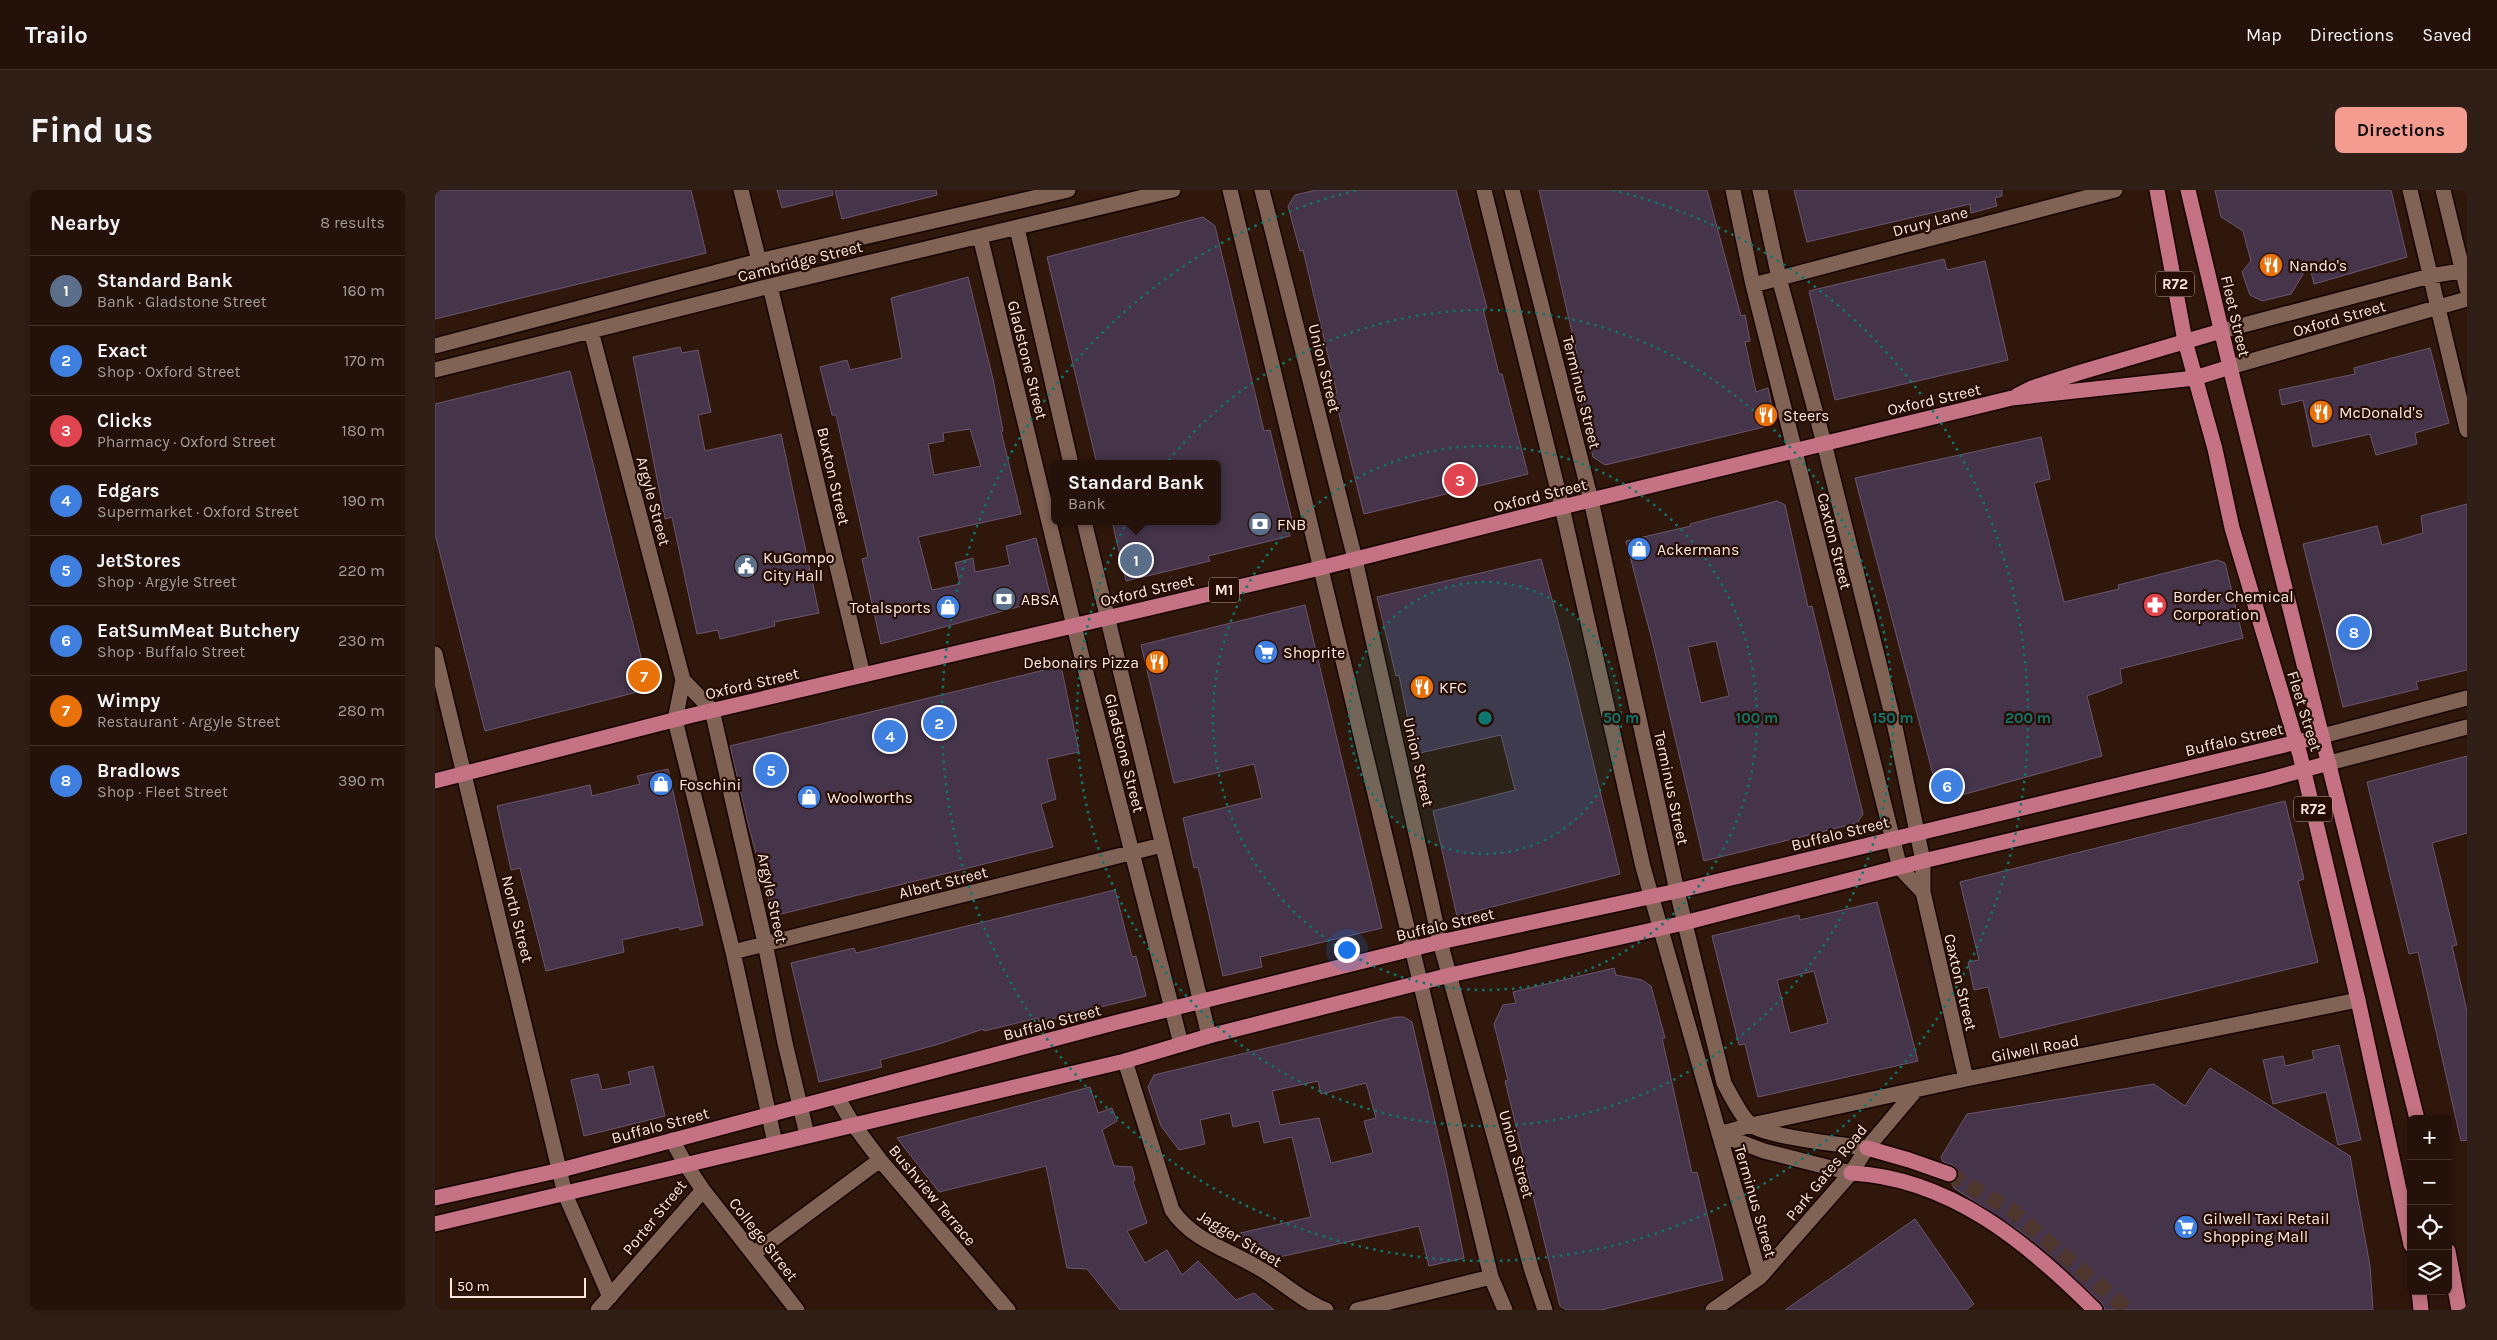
<!DOCTYPE html>
<meta charset="utf-8">
<style>
body{margin:0;font-family:Karla,sans-serif;background:#301f17;color:#f1f3f6}
.controls{position:absolute;right:15px;bottom:15px;display:grid;overflow:hidden;border-radius:8px;box-shadow:0 2px 12px #0003}
.controls button{width:45px;height:45px;display:grid;place-items:center;padding:0;border:0;border-bottom:1px solid #41312a;background:#241109;color:#f1f3f6;font:25px sans-serif}
.scale{position:absolute;left:15px;bottom:12px;width:136px;box-sizing:border-box;padding-left:5px;border:2px solid #f9e7df;border-top:0;font-size:14px;line-height:18px;white-space:nowrap;color:#f9e7df;-webkit-text-stroke:4px #260e04;paint-order:stroke}
.you{position:absolute;left:911px;top:759px;width:18px;height:18px;margin:-12px;border:4px solid #fff;border-radius:50%;background:#1a73e8;box-shadow:0 0 0 8px #1a73e833}
.badge{display:grid;place-items:center;width:32px;height:32px;border-radius:50%;background:#f59c91;color:#fff;font-size:16px;font-weight:700}
.pin{position:absolute;translate:-50% -50%;border:2px solid #fff;box-shadow:0 1px 5px #0006}
.popup{position:absolute;left:616px;top:270px;width:170px;height:65px;box-sizing:border-box;display:grid;place-content:center;border-radius:8px;background:#241109;filter:drop-shadow(0 1px 4px #0005);font-size:16px;white-space:nowrap;color:#a39d9c}
.popup b{font-size:19px;color:#f1f3f6}
.popup::after{content:'';position:absolute;left:50%;top:100%;margin-left:-10px;border:10px solid transparent;border-top-color:#241109}
.list{margin:0;padding:0;list-style:none}
h2{display:flex;justify-content:space-between;align-items:center;height:65px;margin:0;padding:0 20px;font-size:21px}
h2 small{font-size:16px;font-weight:400;color:#a39d9c}
.list li{display:grid;grid-template-columns:32px 1fr auto;gap:15px;align-items:center;box-sizing:border-box;height:70px;padding:0 20px;border-top:1px solid #41312a}
.list b{display:block;font-size:19px;white-space:nowrap}
.list p{margin:0;font-size:16px;white-space:nowrap;color:#a39d9c}
.list em{font-size:16px;font-style:normal;color:#a39d9c}
.icon{flex:none;width:28px;height:28px;fill:none;stroke:currentColor;stroke-width:2;stroke-linecap:round;stroke-linejoin:round}
.map{position:relative;flex:none;width:2032px;height:1120px;overflow:hidden;border-radius:8px}
header{display:flex;align-items:center;gap:30px;box-sizing:border-box;height:70px;padding:0 25px;background:#241109;border-bottom:1px solid #41312a}
header strong{font-size:24px}
nav{display:flex;gap:28px;margin-inline-start:auto;font-size:18px}
.intro{display:flex;align-items:center;justify-content:space-between;box-sizing:border-box;height:120px;padding:0 30px}
h1{margin:0;font-size:35px}
.button{padding:12px 22px;border-radius:8px;background:#f59c91;color:#111;font-size:18px;font-weight:700}
main{display:flex;gap:30px;padding:0 30px}
aside{flex:1;background:#241109;border-radius:8px;box-shadow:0 2px 12px #0003}
.map>svg:first-child{display:block}
.building{fill:#45344a;stroke:#6a576f;fill-rule:evenodd}
.lines{fill:none;stroke-linecap:round;stroke-linejoin:round}
.major-tunnel{stroke:#4e362c;stroke-width:15;stroke-dasharray:15 8;stroke-linecap:butt}
.minor-casing{stroke:#160300;stroke-width:18}
.major-casing{stroke:#160300;stroke-width:18}
.minor{stroke:#816356;stroke-width:15}
.major{stroke:#c57384;stroke-width:15}
.ring{fill:none;stroke:#0f766e;stroke-width:2.5;stroke-dasharray:2.5 5}
.labels{text-anchor:middle;stroke-width:4.5;stroke-linejoin:round;paint-order:stroke}
.shield{fill:#260e04;stroke:#baa69d;stroke-width:1}
.shield-label{font-size:15px;font-weight:bold;fill:#f9e7df}
.street-label{font-size:16px;fill:#f9e7df;stroke:#260e04}
.poi-label{font-size:16px;fill:#f9e7df;stroke:#260e04;text-anchor:start}
.centre{fill:#0f766e;stroke:#260e04;stroke-width:2.5}
.ring-label{font-size:15px;text-anchor:middle;font-weight:bold;fill:#0f766e;stroke:#260e04;stroke-width:4.5;stroke-linejoin:round;paint-order:stroke}
</style>
<header>
<strong>Trailo</strong>
<nav><a>Map</a><a>Directions</a><a>Saved</a></nav>
</header>
<div class="intro"><h1>Find us</h1><a class="button">Directions</a></div>
<main>
<aside>
<h2>Nearby<small>8 results</small></h2>
<ul class="list">
<li><span class="badge" style="background:#5c6f8a">1</span><div><b>Standard Bank</b><p>Bank · Gladstone Street</p></div><em>160 m</em></li>
<li><span class="badge" style="background:#3f7fe0">2</span><div><b>Exact</b><p>Shop · Oxford Street</p></div><em>170 m</em></li>
<li><span class="badge" style="background:#e0444e">3</span><div><b>Clicks</b><p>Pharmacy · Oxford Street</p></div><em>180 m</em></li>
<li><span class="badge" style="background:#3f7fe0">4</span><div><b>Edgars</b><p>Supermarket · Oxford Street</p></div><em>190 m</em></li>
<li><span class="badge" style="background:#3f7fe0">5</span><div><b>JetStores</b><p>Shop · Argyle Street</p></div><em>220 m</em></li>
<li><span class="badge" style="background:#3f7fe0">6</span><div><b>EatSumMeat Butchery</b><p>Shop · Buffalo Street</p></div><em>230 m</em></li>
<li><span class="badge" style="background:#e8710a">7</span><div><b>Wimpy</b><p>Restaurant · Argyle Street</p></div><em>280 m</em></li>
<li><span class="badge" style="background:#3f7fe0">8</span><div><b>Bradlows</b><p>Shop · Fleet Street</p></div><em>390 m</em></li>
</ul>
</aside>
<div class="map">
<svg width="2032" height="1120" viewBox="0 0 2032 1120">
<rect width="100%" height="100%" fill="#30170c"/>
<path class="building" d="M0,0H256L271,63L0,129Z
M342,0H397L398,5L347,18Z
M400,0H501L502,5L407,29Z
M881,0H1021L1052,118L1048,119L1064,184H1067L1093,284L929,324L899,204L902,203L868,60L865,61L853,16L860,5Z
M1104,0H1272L1306,126L1310,125L1315,151L1310,152L1321,202L1333,198L1339,228L1329,237L1170,275L1158,267L1135,165L1142,164Z
M1359,0H1567V6L1560,8L1562,16L1536,23L1535,14L1372,52Z
M1780,0H1956L1972,67L1879,94L1874,74L1856,104L1827,111L1815,105L1807,82L1816,71L1808,41L1786,27Z
M768,27L780,36L829,241L835,240L857,330L851,332L855,346L773,366L775,371L691,391L677,331H782V274H662L612,67Z
M1509,69L1512,80L1550,71L1573,170L1400,210L1374,101Z
M533,87L558,189L568,241H566L586,324L483,347L497,400L525,394L520,373L538,368L540,382L575,375L571,356L601,348L616,408L446,454L427,369L433,367L401,225H397L385,177L412,170L415,180L467,168L456,108ZM535,239L546,276L499,285L493,254L509,251L508,243Z
M245,157L247,163L263,160L276,222L263,225L270,261L346,244L384,423L339,432L340,436L285,449L283,440L262,444L237,327L230,329L198,167Z
M1995,158L2014,233L1980,243L1982,254L1941,265L1935,244L1878,257L1868,210L1847,215L1844,200L1920,184L1919,178Z
M135,181L214,499L50,541L0,344V214Z
M1606,247L1615,289L1599,293L1629,412L1684,399L1683,395L1782,370L1790,373L1808,448L1685,479L1687,493L1652,506L1667,566L1505,611L1420,288Z
M1342,311L1350,315L1373,417L1377,416L1428,624L1422,633L1269,671L1218,454L1191,351L1256,336L1255,334ZM1281,451L1294,506L1266,513L1253,457Z
M2032,314V480L1981,492L1983,499L1908,517L1868,354L1942,336L1947,355L1988,343L1986,326Z
M1106,369L1135,476L1185,684L1022,726L998,621L1080,600L1066,545L980,564L964,485L961,486L942,407Z
M870,415L947,738L825,767L827,777L788,786L763,677L759,678L748,628L827,608L819,574L739,593L706,455Z
M626,476L644,562L612,569L621,609L606,614L618,657L338,726L313,634L295,556Z
M2032,566V643L1997,653L2022,755L2017,756L2032,821V950L2026,951L1983,762L1974,764L1932,592Z
M233,579L268,735L245,740L244,737L187,750L189,762L111,781L85,678L76,680L62,616L155,595L157,606L205,594L202,586Z
M1850,611L1869,689L1863,691L1883,772L1565,848L1553,797L1539,800L1533,772L1544,770L1525,692Z
M680,700L697,767L701,766L711,806L604,832L603,828L549,841L548,839L504,854L445,870L447,877L384,892L356,773L419,758L421,763Z
M1442,712L1483,871L1323,907L1310,854L1304,855L1277,746L1364,725L1365,730ZM1379,781L1393,833L1355,843L1342,790Z
M1179,778L1181,785L1207,790L1216,796L1230,848H1227L1257,983L1262,982L1288,1090L1166,1120H1132L1125,1116L1070,891L1073,890L1059,834L1068,815L1081,813L1078,802Z
M961,827H969L977,832L1012,984L1029,1068L994,1076L984,1036L840,1068L801,1044L876,1027L857,947L829,953L824,931L798,937L795,923L765,930L770,954L744,960L726,936L713,897L719,885ZM883,891L886,904L931,893L941,928L929,931L938,963L896,973L884,928L845,935L837,901Z
M1904,855L1926,950L1903,955L1891,902L1838,914L1828,870L1848,866L1850,876L1879,869L1877,861Z
M218,876L230,926L149,946L136,890L163,884L167,900L196,894L193,882Z
M1775,878L1915,966L1935,1076L1938,1120H1670L1667,1113L1613,1064L1585,1041L1519,998L1517,993L1523,988V982L1518,975L1508,972L1506,967L1532,924L1719,894L1750,916Z
M655,897L663,923L677,918L682,931L667,940L679,976L697,977L700,990L698,992L712,1033L692,1041L710,1073L732,1060L747,1085L763,1071L801,1110L819,1103L839,1120H685L652,1079L632,1078L611,976L504,1002L462,948Z
M1480,1029L1539,1114L1531,1120H1350Z"/>
<g class="lines">
<path class="major-tunnel" d="M1514,984L1576,1020L1693,1120"/>
<g class="minor-casing">
<path id="minor" d="M306,0L324,71
M795,0L1056,1087L1070,1120
M827,0L920,369L1005,752L1097,1081L1110,1120
M1049,0L1127,317L1208,677L1325,1087
M1077,0L1156,310L1242,701L1289,893C1295,904 1306,927 1316,935C1332,947 1409,955 1432,958
M1298,0L1318,95L1465,678L1488,702
M1325,0L1344,88L1389,253L1460,537L1488,671V702L1531,889
M1975,0L2032,240
M2008,0L2032,99
M582,38L636,274
M545,46L639,436L746,854
M1318,95L1680,0
M335,96L428,485
M156,141L248,490L240,530L298,762L340,953
M1786,141L1995,86L2032,80
M0,156L324,71L633,0
M1795,177L2032,109
M0,180L335,96L738,0
M649,331L774,846
M0,464L130,1004L175,1107
M248,490L277,520L330,753L350,853L372,945
M1887,546L2032,508
M1894,573L2032,537
M298,762L727,655
M690,871L737,1020C757,1050 792,1059 822,1077C846,1090 865,1110 891,1120
M402,907L418,934L445,970L573,1120
M1284,944L1316,935L1531,889L1923,810
M1284,944L1329,961L1416,983
M268,1000L362,1120
M318,1064L445,970
M163,1120L268,1000L251,975L237,950
M922,1120L1056,1087
M1278,1120L1325,1087L1416,983L1432,958L1481,900"/>
</g>
<g class="major-casing">
<path id="major" d="M1722,0L1750,151L1780,259L1797,338L1865,565L1923,810L1976,1055
M1753,0L1795,177L1982,929
M1583,205L1597,198L1643,183L1786,141
M0,591L258,525L885,378L1127,317L1577,208L1760,188L1795,177
M1432,958L1474,970L1514,984
M1416,983C1515,988 1593,1053 1660,1120
M0,1008L126,980L679,833L1005,752L1242,701L1887,546
M0,1034L690,871L774,846L1015,785L1249,733L1488,671L1832,590L1894,573
M2013,1061L2024,1120
M1984,1101L1986,1120"/>
</g>
<use href="#minor" class="minor"/>
<use href="#major" class="major"/>
</g>
<circle cx="1050" cy="528" r="136" fill="#0f766e" fill-opacity=".12"/>
<g class="ring">
<circle cx="1050" cy="528" r="136"/>
<circle cx="1050" cy="528" r="272"/>
<circle cx="1050" cy="528" r="408"/>
<path d="M1177 0A543 543 0 1 1 923 0"/>
</g>
<defs>
<g id="restaurant-disc" transform="scale(1.25)"><circle r="9.5" fill="#e8710a" stroke="#260e04"/><path d="M-5-6h1v4h1v-4h1v4h1v-4h1v5L-1.5 .5V6h-2V.5L-5-1ZM5-6V6H3V1.5H1.5Q1.5-4 5-6Z" fill="#fff"/></g>
<g id="bank-disc" transform="scale(1.25)"><circle r="9.5" fill="#5c6f8a" stroke="#260e04"/><path d="M-6-4H6V4H-6ZM0-2.3a2.3 2.3 0 1 0 0 4.6a2.3 2.3 0 1 0 0-4.6Z" fill="#fff"/></g>
<g id="shop-disc" transform="scale(1.25)"><circle r="9.5" fill="#3f7fe0" stroke="#260e04"/><path d="M-5-2.5h2.3a2.7 3.5 0 0 1 5.4 0H5L5.5 6h-11ZM-1.5-2.5h3a1.5 2.3 0 0 0-3 0Z" fill="#fff"/></g>
<g id="civic-disc" transform="scale(1.25)"><circle r="9.5" fill="#5c6f8a" stroke="#260e04"/><path d="M-.6-6.5H3V-4.5H.6V-3L4-1V1h2V6H-6V1h2V-1L-.6-3ZM-1.2 2.5V6h2.4V2.5Z" fill="#fff"/></g>
<g id="pharmacy-disc" transform="scale(1.25)"><circle r="9.5" fill="#e0444e" stroke="#260e04"/><path d="M-2-6h4v4h4v4h-4v4h-4v-4h-4v-4h4Z" fill="#fff"/></g>
<g id="supermarket-disc" transform="scale(1.25)"><circle r="9.5" fill="#3f7fe0" stroke="#260e04"/><path d="M-6-5.5h2.5l.6 2H6L4.5 2H-2.5L-4.4-4H-6ZM-1.5 3.2a1.3 1.3 0 1 0 .1 0ZM3 3.2a1.3 1.3 0 1 0 .1 0Z" fill="#fff"/></g>
</defs>
<g fill-rule="evenodd">
<use href="#restaurant-disc" x="1836" y="75"/>
<use href="#restaurant-disc" x="1886" y="222"/>
<use href="#restaurant-disc" x="1331" y="225"/>
<use href="#bank-disc" x="825" y="334"/>
<use href="#shop-disc" x="1204" y="359"/>
<use href="#civic-disc" x="311" y="376"/>
<use href="#bank-disc" x="569" y="409"/>
<use href="#pharmacy-disc" x="1720" y="415"/>
<use href="#shop-disc" x="513" y="417"/>
<use href="#supermarket-disc" x="831" y="462"/>
<use href="#restaurant-disc" x="722" y="472"/>
<use href="#restaurant-disc" x="987" y="497"/>
<use href="#shop-disc" x="226" y="594"/>
<use href="#shop-disc" x="374" y="607"/>
<use href="#supermarket-disc" x="1751" y="1037"/>
</g>
<g class="labels">
<g class="shield">
<rect x="1721" y="81.5" width="38" height="25" rx="4"/>
<rect x="774" y="387.5" width="30" height="25" rx="4"/>
<rect x="1859" y="606.5" width="38" height="25" rx="4"/>
</g>
<g class="shield-label">
<text x="1740" y="99">R72</text>
<text x="789" y="405">M1</text>
<text x="1878" y="624">R72</text>
</g>
<g class="street-label">
<text transform="translate(1495 31) rotate(-15)" y="6">Drury Lane</text>
<text transform="translate(365 71) rotate(-14)" y="6">Cambridge Street</text>
<text transform="translate(1801 126) rotate(77)" y="6">Fleet Street</text>
<text transform="translate(1904 128) rotate(-16)" y="6">Oxford Street</text>
<text transform="translate(593 170) rotate(76)" y="6">Gladstone Street</text>
<text transform="translate(890 178) rotate(76)" y="6">Union Street</text>
<text transform="translate(1147 202) rotate(76)" y="6">Terminus Street</text>
<text transform="translate(1499 209) rotate(-13)" y="6">Oxford Street</text>
<text transform="translate(399 286) rotate(77)" y="6">Buxton Street</text>
<text transform="translate(1105 305) rotate(-14)" y="6">Oxford Street</text>
<text transform="translate(219 311) rotate(75)" y="6">Argyle Street</text>
<text transform="translate(1400 351) rotate(76)" y="6">Caxton Street</text>
<text transform="translate(712 400) rotate(-13)" y="6">Oxford Street</text>
<text transform="translate(317 493) rotate(-13)" y="6">Oxford Street</text>
<text transform="translate(1870 521) rotate(73)" y="6">Fleet Street</text>
<text transform="translate(1799 549) rotate(-13)" y="6">Buffalo Street</text>
<text transform="translate(690 563) rotate(76)" y="6">Gladstone Street</text>
<text transform="translate(984 572) rotate(77)" y="6">Union Street</text>
<text transform="translate(1237 598) rotate(78)" y="6">Terminus Street</text>
<text transform="translate(1405 643) rotate(-14)" y="6">Buffalo Street</text>
<text transform="translate(508 692) rotate(-14)" y="6">Albert Street</text>
<text transform="translate(338 708) rotate(78)" y="6">Argyle Street</text>
<text transform="translate(83 729) rotate(76)" y="6">North Street</text>
<text transform="translate(1010 734) rotate(-13)" y="6">Buffalo Street</text>
<text transform="translate(1526 792) rotate(77)" y="6">Caxton Street</text>
<text transform="translate(617 832) rotate(-15)" y="6">Buffalo Street</text>
<text transform="translate(1600 858) rotate(-11)" y="6">Gilwell Road</text>
<text transform="translate(225 935) rotate(-15)" y="6">Buffalo Street</text>
<text transform="translate(1082 964) rotate(74)" y="6">Union Street</text>
<text transform="translate(1391 982) rotate(-51)" y="6">Park Gates Road</text>
<text transform="translate(498 1005) rotate(50)" y="6">Bushview Terrace</text>
<text transform="translate(1321 1011) rotate(74)" y="6">Terminus Street</text>
<text transform="translate(219 1027) rotate(-51)" y="6">Porter Street</text>
<text transform="translate(805 1048) rotate(31)" y="6">Jagger Street</text>
<text transform="translate(329 1049) rotate(52)" y="6">College Street</text>
</g>
<g class="poi-label">
<text x="1854" y="81">Nando's</text>
<text x="1904" y="228">McDonald's</text>
<text x="1348" y="231">Steers</text>
<text x="842" y="340">FNB</text>
<text x="1222" y="365">Ackermans</text>
<text x="328" y="373">KuGompo<tspan x="328" dy="18">City Hall</tspan></text>
<text x="1738" y="412">Border Chemical<tspan x="1738" dy="18">Corporation</tspan></text>
<text x="586" y="415">ABSA</text>
<text x="496" y="423" text-anchor="end">Totalsports</text>
<text x="848" y="468">Shoprite</text>
<text x="704" y="478" text-anchor="end">Debonairs Pizza</text>
<text x="1004" y="503">KFC</text>
<text x="244" y="600">Foschini</text>
<text x="392" y="613">Woolworths</text>
<text x="1768" y="1034">Gilwell Taxi Retail<tspan x="1768" dy="18">Shopping Mall</tspan></text>
</g>
</g>
<circle cx="1050" cy="528" r="8" class="centre"/>
<g class="ring-label">
<text x="1186" y="533">50 m</text>
<text x="1322" y="533">100 m</text>
<text x="1458" y="533">150 m</text>
<text x="1593" y="533">200 m</text>
</g>
</svg>
<div class="controls">
<button>+</button>
<button>−</button>
<button><svg class="icon" aria-label="locate" viewBox="0 0 24 24"><circle cx="12" cy="12" r="6"/><path d="M12 2v4M12 18v4M2 12h4M18 12h4"/></svg></button>
<button><svg class="icon" aria-label="layers" viewBox="0 0 24 24"><path d="M12 4l9 5-9 5-9-5zM3 14l9 5 9-5"/></svg></button>
</div>
<div class="scale">50 m</div>
<div class="you"></div>
<div class="pin badge" style="left:701px;top:370px;background:#5c6f8a">1</div>
<div class="popup"><b>Standard Bank</b>Bank</div>
<div class="pin badge" style="left:504px;top:533px;background:#3f7fe0">2</div>
<div class="pin badge" style="left:1025px;top:290px;background:#e0444e">3</div>
<div class="pin badge" style="left:455px;top:546px;background:#3f7fe0">4</div>
<div class="pin badge" style="left:336px;top:580px;background:#3f7fe0">5</div>
<div class="pin badge" style="left:1512px;top:596px;background:#3f7fe0">6</div>
<div class="pin badge" style="left:209px;top:486px;background:#e8710a">7</div>
<div class="pin badge" style="left:1919px;top:442px;background:#3f7fe0">8</div>
</div>
</main>
